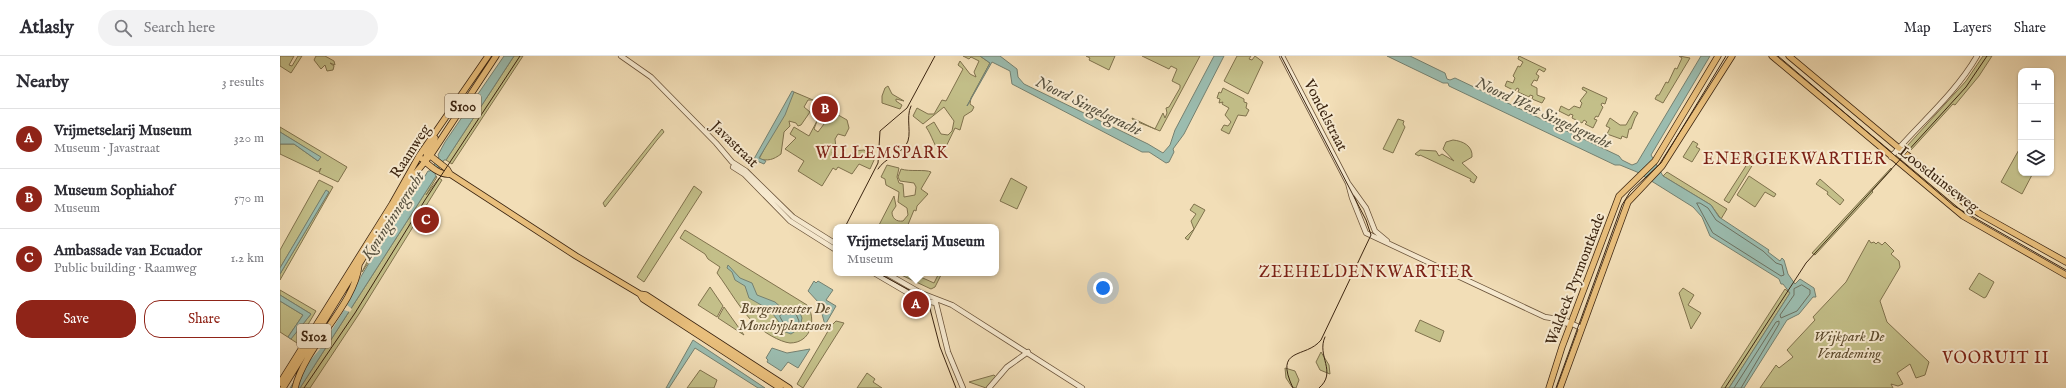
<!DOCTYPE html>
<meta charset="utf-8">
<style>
body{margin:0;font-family:"IM FELL English",serif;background:#f2f2f3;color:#2b2b33}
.controls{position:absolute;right:12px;top:12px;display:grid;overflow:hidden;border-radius:8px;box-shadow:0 1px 3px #0004}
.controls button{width:36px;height:36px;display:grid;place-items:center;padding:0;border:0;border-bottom:1px solid #e1e1e2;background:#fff;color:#2b2b33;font:20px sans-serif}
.you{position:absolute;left:823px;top:232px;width:14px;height:14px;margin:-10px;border:3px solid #fff;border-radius:50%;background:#1a73e8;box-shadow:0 0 0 6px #1a73e833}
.badge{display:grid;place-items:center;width:26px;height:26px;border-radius:50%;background:#8f2418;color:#fff;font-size:13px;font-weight:700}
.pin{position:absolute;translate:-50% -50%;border:2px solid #fff;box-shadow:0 1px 4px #0006}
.popup{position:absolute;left:553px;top:168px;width:166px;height:52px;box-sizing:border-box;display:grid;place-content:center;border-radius:8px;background:#fff;filter:drop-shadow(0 1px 3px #0005);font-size:13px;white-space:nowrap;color:#7c7c81}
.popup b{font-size:15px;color:#2b2b33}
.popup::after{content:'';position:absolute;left:50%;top:100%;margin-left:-8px;border:8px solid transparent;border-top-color:#fff}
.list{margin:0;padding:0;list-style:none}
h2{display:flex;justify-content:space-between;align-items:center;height:52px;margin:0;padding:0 16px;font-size:17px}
h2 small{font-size:13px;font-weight:400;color:#7c7c81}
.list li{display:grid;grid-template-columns:26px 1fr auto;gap:12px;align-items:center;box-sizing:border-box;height:60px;padding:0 16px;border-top:1px solid #e1e1e2}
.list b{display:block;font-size:15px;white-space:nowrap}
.list p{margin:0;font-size:13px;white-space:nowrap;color:#7c7c81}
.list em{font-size:13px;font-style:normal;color:#7c7c81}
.actions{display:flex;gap:8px;padding:12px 16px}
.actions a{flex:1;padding:9px 0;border:1px solid #8f2418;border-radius:16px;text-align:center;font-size:14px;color:#8f2418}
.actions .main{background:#8f2418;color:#fff}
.icon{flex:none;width:22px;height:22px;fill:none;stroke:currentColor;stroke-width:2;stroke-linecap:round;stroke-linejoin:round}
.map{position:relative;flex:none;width:1786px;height:332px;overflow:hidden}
header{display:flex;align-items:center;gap:24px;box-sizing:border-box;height:56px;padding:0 20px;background:#fff;border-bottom:1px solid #e1e1e2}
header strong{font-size:19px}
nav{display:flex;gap:22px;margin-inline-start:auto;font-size:14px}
.search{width:280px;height:36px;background:#f2f2f3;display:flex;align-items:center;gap:10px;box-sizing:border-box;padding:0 14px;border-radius:22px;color:#7c7c81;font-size:15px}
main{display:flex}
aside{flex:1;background:#fff}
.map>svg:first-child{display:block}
.green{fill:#c3bf89;stroke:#80724d}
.water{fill:#9bbcaf;stroke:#758070}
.pier{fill:#f2deb7}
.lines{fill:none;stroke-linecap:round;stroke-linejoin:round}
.shore{stroke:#6c7060;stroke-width:1}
.minor-casing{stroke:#6a533a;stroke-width:6}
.major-casing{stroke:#3c2511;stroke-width:7}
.minor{stroke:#f7ead0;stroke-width:4.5}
.major{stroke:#e9bf7c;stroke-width:5.5}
.tram{stroke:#3c2511;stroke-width:1}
.labels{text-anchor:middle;stroke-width:4;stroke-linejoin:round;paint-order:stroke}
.shield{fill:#f7ead0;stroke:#74604a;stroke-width:1}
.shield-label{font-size:14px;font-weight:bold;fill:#3c2511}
.street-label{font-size:15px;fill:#3c2511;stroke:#f7ead0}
.park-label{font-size:15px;font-style:italic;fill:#5e4c2f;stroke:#f7ead0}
.water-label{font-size:16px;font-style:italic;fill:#585240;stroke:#f7ead0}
.neighbourhood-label{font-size:16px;letter-spacing:1px;fill:#7a1f14;stroke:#f7ead0}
</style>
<header>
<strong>Atlasly</strong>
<div class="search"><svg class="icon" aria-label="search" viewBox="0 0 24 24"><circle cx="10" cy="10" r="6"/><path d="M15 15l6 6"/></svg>Search here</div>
<nav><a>Map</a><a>Layers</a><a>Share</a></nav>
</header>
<main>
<aside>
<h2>Nearby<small>3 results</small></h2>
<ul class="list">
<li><span class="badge">A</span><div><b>Vrijmetselarij Museum</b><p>Museum · Javastraat</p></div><em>320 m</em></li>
<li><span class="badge">B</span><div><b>Museum Sophiahof</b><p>Museum</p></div><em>570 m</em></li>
<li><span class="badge">C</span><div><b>Ambassade van Ecuador</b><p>Public building · Raamweg</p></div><em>1.2 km</em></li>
</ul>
<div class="actions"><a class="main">Save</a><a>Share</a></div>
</aside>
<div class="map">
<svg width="1786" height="332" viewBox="0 0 1786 332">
<rect width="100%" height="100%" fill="#f2deb7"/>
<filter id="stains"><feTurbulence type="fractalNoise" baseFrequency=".005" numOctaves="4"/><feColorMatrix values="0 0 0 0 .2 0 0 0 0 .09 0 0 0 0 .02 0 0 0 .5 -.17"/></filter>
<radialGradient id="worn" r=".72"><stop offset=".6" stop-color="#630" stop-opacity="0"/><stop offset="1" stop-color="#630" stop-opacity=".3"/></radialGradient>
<path class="green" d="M0,0H14L9,9L12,10L18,0H22L11,17L0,10Z
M36,0H45L54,5L55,9L50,7L54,10L53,14L47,15L45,9L41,13L34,4Z
M234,0H243L172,108L166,104Z
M683,0H700L710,7L691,42L690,48L694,51L692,55L684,60L680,74L675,72L662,99C655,93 652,79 646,71L654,66L661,78L668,79L672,75L674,65L664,51L643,68L633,60L637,52L648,58H654L662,44L666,45L683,13L678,9L680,5L690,18L696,21L694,16L699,5L691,1L689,3Z
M806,0H835L829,14L809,4L810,2Z
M862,0H920L880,75L853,64L852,62L875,73L883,57L885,62L887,57L886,52L889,51L900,32V29L892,25L897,13L891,10L889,13Z
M957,0H971L969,3L972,4L975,0L983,6L968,38L944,25Z
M1239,0L1266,13L1264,16L1259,13L1256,18L1259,20L1257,25L1254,24L1251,29L1257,32V39L1265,42L1262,47L1252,43L1253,40L1250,39L1249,41L1238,36L1239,33L1237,32L1235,35L1225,30L1227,25L1233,27L1235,22L1233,20L1238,10L1240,11L1243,6L1238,3Z
M1399,0L1410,2L1383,47L1375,43L1377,39H1379L1386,26L1388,27L1395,12L1397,13L1402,2Z
M1703,0H1712L1699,20L1675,49L1673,48L1631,94L1627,90L1686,25Z
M608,30L612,38L624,45L616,43V45L622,49L620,53L602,47V40L605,32Z
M1303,31L1327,42L1325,48L1322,47L1321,49L1323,51L1318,61L1316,60L1314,63L1317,64L1313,72L1305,68L1307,66L1304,64L1302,67L1292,62L1293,59L1290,58L1289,60L1279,55L1281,50L1289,54L1294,50L1300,52L1302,47L1300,45L1307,36L1302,33Z
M943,32L964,43V46L967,47L966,52L969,54L966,60L958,59L949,78L941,74L944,69L948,70L951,66L945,59L949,52L942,48L943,46L939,47L940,43L937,42L939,36L941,37Z
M514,36L533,44H528L524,51L530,56L521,69L518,70L516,67L509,65L510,70L504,76L501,98C493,104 488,105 479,103Z
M1354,55L1358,57L1355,62L1351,73H1349L1347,82L1342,80L1341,83L1327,78L1330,72L1326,70L1330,62L1340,69H1346Z
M553,56L567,64L569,72L565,80L558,78L555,83L556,92L552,96L554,100L558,99L560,101L572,99L574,95L584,94L595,102L590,113L579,108L572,118L558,111L556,114L553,112L542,130L518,115L524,105L505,93L516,82L510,78L514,71L529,80L537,65L534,73L538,76Z
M1118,63L1124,65L1123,68L1125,71L1113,97L1103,93Z
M0,71L67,111L58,126L39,117L41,112L38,116L0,98V88H14L38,105L40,101L0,76Z
M382,73L384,76L377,84L325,151L323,147Z
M1173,84C1183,85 1193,90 1192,101L1182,107L1197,121L1194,127L1190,125L1191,123L1140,99L1139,100L1135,98L1140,94L1156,95L1159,100L1162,98L1174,105L1163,93L1166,86Z
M1413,85L1418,88L1416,91L1420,93L1412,106L1403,101Z
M1741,90V117H1753L1742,138L1721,126Z
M1473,99L1478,100L1449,147L1444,144Z
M607,109L619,112L617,121L619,127L623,128L624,141L635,139L636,131L634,127L620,125L618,121L621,113C630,116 645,113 651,116L641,133L648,138L637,150L636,155L634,154L627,171H598L614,140L616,150L612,156C612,162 616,166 623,165L628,159L627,152L618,146L619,136L606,129L605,123L601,121Z
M1611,112L1612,113L1592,135L1593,136L1535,199L1532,197Z
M1387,116L1447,153L1441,163L1431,149L1383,120Z
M142,118L112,171L82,216L89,202Z
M156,120L157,121L146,139L159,122L162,124L79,258L30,332H20Z
M1469,120L1496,138L1494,141L1485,136L1475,151L1457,139Z
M731,122L747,131L737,153L720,145Z
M1540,123L1564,144L1560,149L1547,138L1548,136L1536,128Z
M39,124L53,131L0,224V218L49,136L46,135L0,212V194Z
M414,130L422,136L364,226L357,221Z
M914,148L925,154L908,184L905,182L914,173L911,165L916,158L910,154Z
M405,174L527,249C537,263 531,287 510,287C500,286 483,276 475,268C461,255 449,233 437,217L440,211L428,203L425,198L400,182Z
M1589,184L1591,187L1594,186L1596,188L1598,186L1602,189L1605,186L1614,195L1611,198L1619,205L1620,211L1600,245L1607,266L1649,306L1645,319L1636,322L1630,308L1617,317L1623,328L1618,330L1611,328L1613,332H1480L1496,309L1499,312L1513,301L1507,294L1535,264L1533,261L1566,226Z
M617,217H630L629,220L634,223L636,219L654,227L659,217H662L655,231L651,233Z
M1699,217L1714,226L1706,241L1704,242L1689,233Z
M430,231L443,250L437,261L418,249Z
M1403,232L1414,239L1408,249L1421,257L1411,273L1399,237Z
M1505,233L1510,237L1449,332H1441Z
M0,234L36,255L17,287L0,276V245L23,259L8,281L13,280L31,258L0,239Z
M444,251L464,279L438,262Z
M1140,264L1164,275L1160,286L1135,275Z
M556,265L564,267L523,332L517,328L551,270Z
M1041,296L1049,309L1050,318L1040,314L1036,306Z
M1005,312L1015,315L1019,324L1016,332L1012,331L1006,322Z
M420,314L437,324L434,332H407Z
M587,317L595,323L593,326L602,332H577Z
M714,319L716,321L706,332L689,326Z"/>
<path class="water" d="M224,0H234L166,104H164L155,118L156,120L20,332H10L74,232L135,131L143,119L145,120L148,115H150L159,101L158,99L165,86Z
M700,0H720L737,13L738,21L744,28L868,88L883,97L890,89L895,74L934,0H944L904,78L893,93L894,96L889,106L886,107L869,96H862L732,28L730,15L712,6L687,50L710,7Z
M1107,0H1130L1165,17L1167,23L1170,24L1175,22L1339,100L1342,104L1352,109L1357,107L1421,0H1430L1371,99L1383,120L1431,149L1439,161L1489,194L1488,196L1500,205L1502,202L1504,204L1508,218L1515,228L1520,223L1534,232L1536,241H1533L1519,258L1507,264L1464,332H1449L1510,237L1503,228H1501L1499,223L1430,180L1422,161L1413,151L1357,116L1340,109H1335L1169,30L1168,27H1163Z
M512,35L514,36L505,59L479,102L486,105L484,108L477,105L472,113L470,110Z
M0,76L41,101L38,105L14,88H0Z
M46,134L49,136L0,218V212Z
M448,209L460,222L472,227L477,239L495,246L504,254L512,255L514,252L520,257L522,262L520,272L511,278L500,274L502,270L490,254L469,242L465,230L455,224L452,216L447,212Z
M534,225L536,227L538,225L553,234L546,244L556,250L545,269L539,247L528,235Z
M0,239L31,258L11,283L8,281L23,259L0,245Z
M413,284L485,332H478L415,292L389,332H386Z
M492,292L507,297L530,293L518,312L508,306L501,315L487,306L488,304L486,302Z"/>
<path class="pier" d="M82,218L67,249L72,253L70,256L64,254L40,293L27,308L17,332H12L16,317L26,302L38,292Z"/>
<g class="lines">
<path class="shore" d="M1417,147H1420L1428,152L1436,164L1483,195L1496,207L1502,209L1504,219L1501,220L1433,177Z
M1522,229L1530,234V238L1517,255L1501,262L1500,259L1514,239V233Z
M501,258H516L519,265C518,271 513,275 507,273L500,261Z
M1454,332L1496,266L1499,265V268L1461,332"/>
<g class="minor-casing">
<path id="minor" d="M341,0L371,21L436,87L452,106L466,115L513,161L556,188
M1002,0L1068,127L1086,152L1095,175L1107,185
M1611,101C1639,68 1675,38 1697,0
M453,111L464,118L510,165L556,194
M1068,127L1072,142L1086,177L1265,261L1284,264L1301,272
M594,217L640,244L656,247L668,296L683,332
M606,217L641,237L672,249L802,332
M1279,264L1283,267L1291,268
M709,332L727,311L748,296"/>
</g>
<g class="major-casing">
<path id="major" d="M1492,0L1683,160L1786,219
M1509,0L1688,150L1700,158L1786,206
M143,94L167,113L170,118L296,200L360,238L363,243L500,332
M146,101L155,82
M142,103C149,109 160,120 170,118
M360,238L366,239L509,332
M0,327L112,148L139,100L208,0
M3,332L134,119L152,97L216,0
M15,332C25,290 75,249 79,209
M1269,332L1282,291L1339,140L1375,105L1438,0
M1280,332L1348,146L1382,110L1452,0"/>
</g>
<use href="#minor" class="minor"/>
<use href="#major" class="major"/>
<path class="tram" d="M1001,0L1086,164L1091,179L1041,284C1026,303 993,290 1013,332
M1498,0L1674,150L1786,214
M598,113C605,102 619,99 626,89C633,79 625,62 631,50
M565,171L598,107L600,75L627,52L655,0
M598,217L642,241L649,249L660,291L676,332
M24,332L75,257L145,144L240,0
M1039,332C1058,316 1036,300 1045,281
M1276,332L1342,149L1350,136L1381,107L1446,0
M1445,332L1526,207L1686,31L1707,0"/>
</g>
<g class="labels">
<g class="shield">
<rect x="165" y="38" width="36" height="24" rx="3"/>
<rect x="17" y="268" width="34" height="24" rx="3"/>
</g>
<g class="shield-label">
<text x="183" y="55">S100</text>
<text x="34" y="285">S102</text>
</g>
<g class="street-label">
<text transform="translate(1046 59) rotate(63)" y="5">Vondelstraat</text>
<text transform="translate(455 88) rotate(44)" y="5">Javastraat</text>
<text transform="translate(130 95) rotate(-57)" y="5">Raamweg</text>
<text transform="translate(1659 123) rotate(38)" y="5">Loosduinseweg</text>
<text transform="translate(1295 223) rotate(-69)" y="5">Waldeck Pyrmontkade</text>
</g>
<g class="park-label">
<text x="505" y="257">Burgemeester De<tspan x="505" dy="17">Monchyplantsoen</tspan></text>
<text x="1569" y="285">Wijkpark De<tspan x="1569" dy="17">Verademing</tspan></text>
</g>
<g class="water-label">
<text transform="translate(809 49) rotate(26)" y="6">Noord Singelsgracht</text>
<text transform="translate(1264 56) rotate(25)" y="6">Noord West Singelsgracht</text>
<text transform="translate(112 159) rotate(-57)" y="6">Koninginnegracht</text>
</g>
<g class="neighbourhood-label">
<text x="602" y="102">WILLEMSPARK</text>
<text x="1515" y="108">ENERGIEKWARTIER</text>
<text x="1086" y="221">ZEEHELDENKWARTIER</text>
<text x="1716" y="307">VOORUIT II</text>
</g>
</g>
<rect width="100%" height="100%" filter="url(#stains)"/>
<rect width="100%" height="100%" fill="url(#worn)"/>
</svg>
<div class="controls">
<button>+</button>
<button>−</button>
<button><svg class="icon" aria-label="layers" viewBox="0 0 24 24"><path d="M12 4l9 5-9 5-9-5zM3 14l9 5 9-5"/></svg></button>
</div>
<div class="you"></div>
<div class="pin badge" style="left:636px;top:248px">A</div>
<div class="popup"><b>Vrijmetselarij Museum</b>Museum</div>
<div class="pin badge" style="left:545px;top:53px">B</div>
<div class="pin badge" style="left:146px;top:164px">C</div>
</div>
</main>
